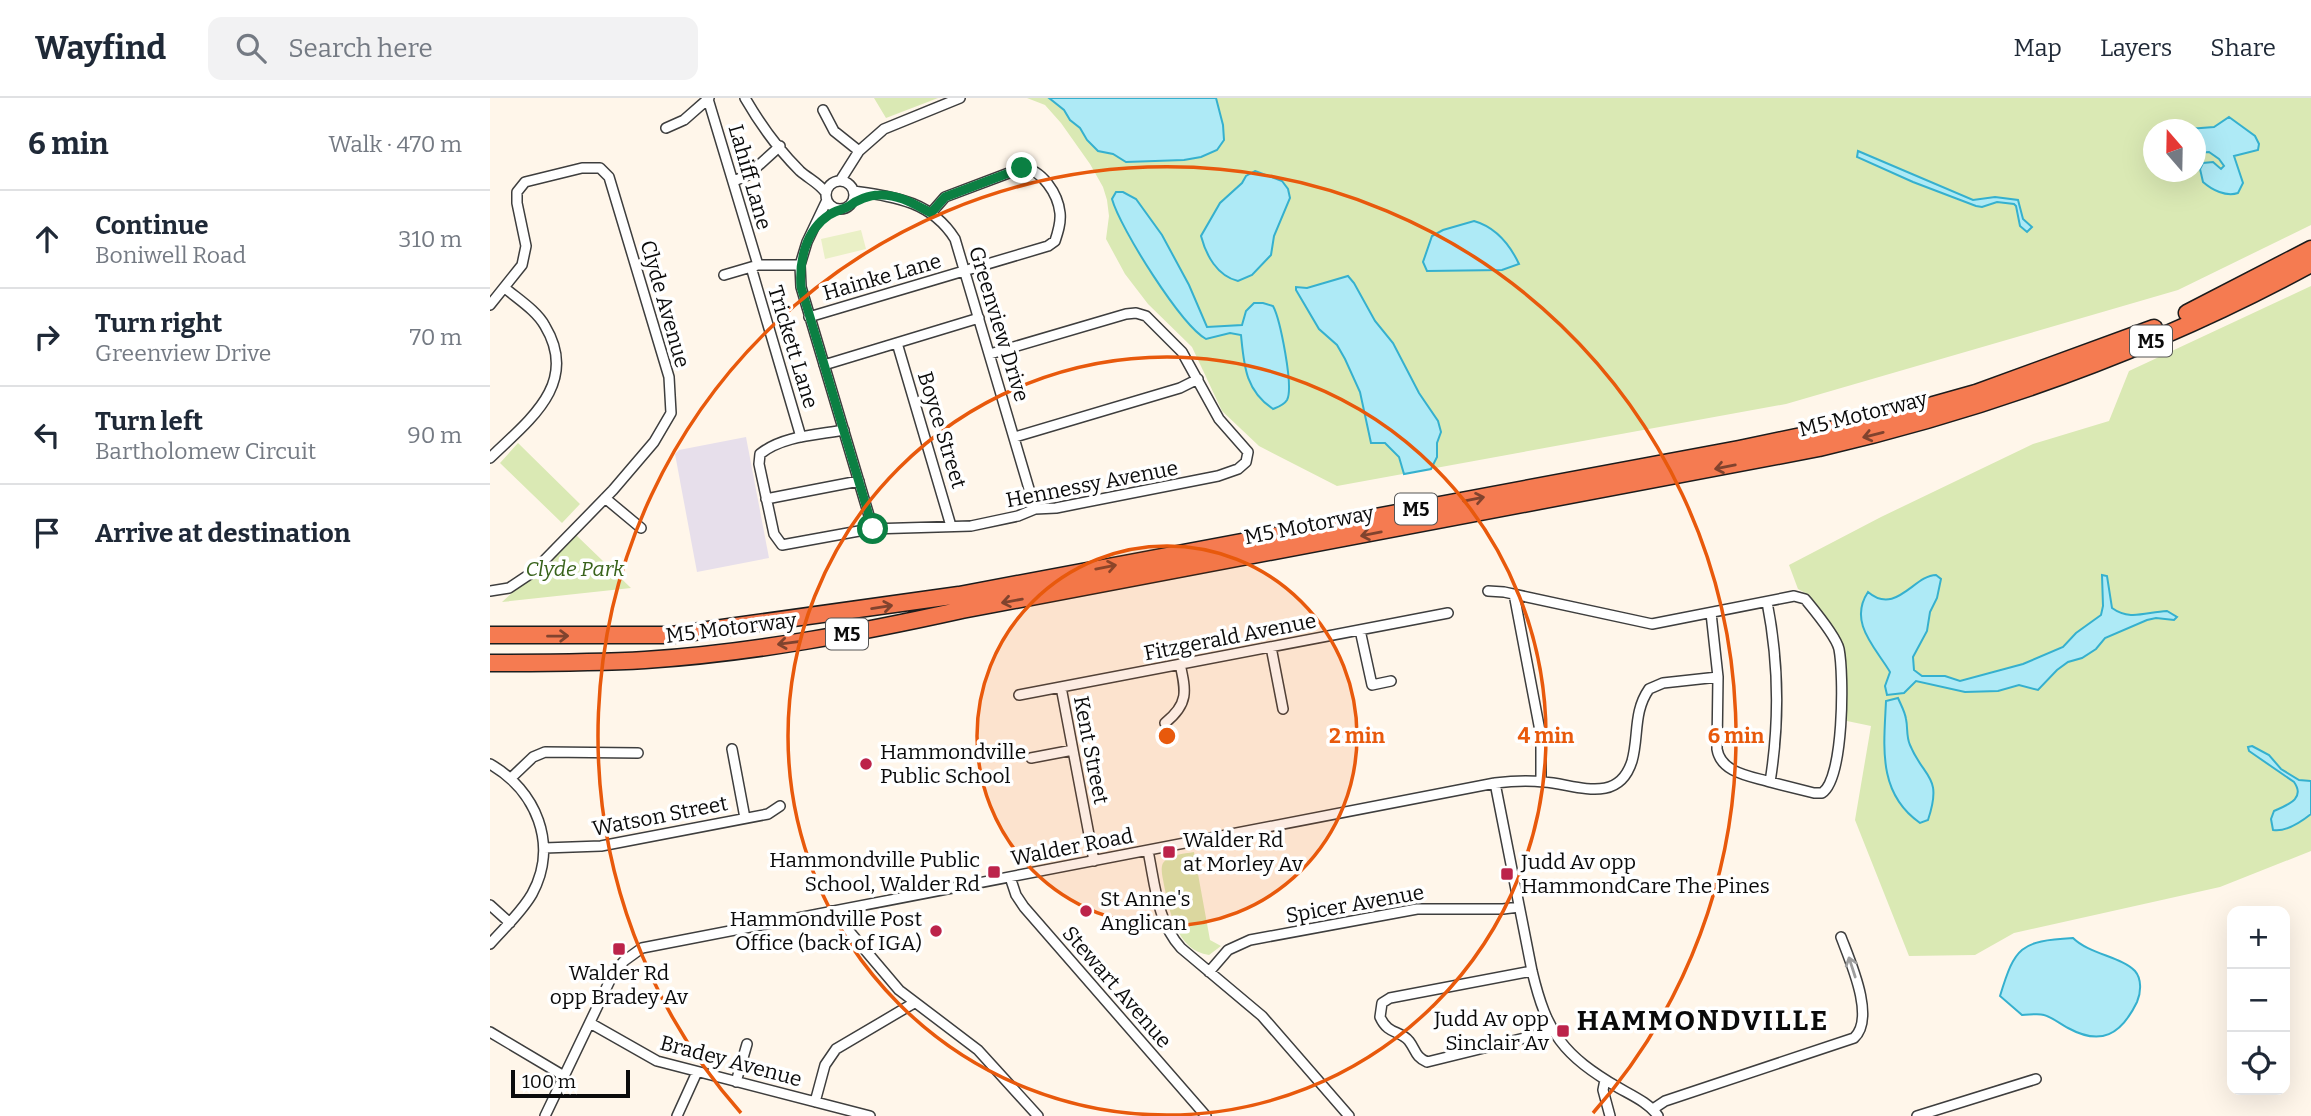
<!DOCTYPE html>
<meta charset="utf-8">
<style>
body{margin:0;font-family:Bitter,serif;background:#f2f2f3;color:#1f2937}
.controls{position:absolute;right:21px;bottom:21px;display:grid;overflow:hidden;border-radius:14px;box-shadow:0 7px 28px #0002}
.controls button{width:63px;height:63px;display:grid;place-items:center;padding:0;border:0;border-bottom:2px solid #e0e1e3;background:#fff;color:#1f2937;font:35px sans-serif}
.compass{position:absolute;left:1653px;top:21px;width:63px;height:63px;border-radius:50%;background:#fff;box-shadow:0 7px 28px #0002;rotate:340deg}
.scale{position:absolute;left:21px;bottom:18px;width:119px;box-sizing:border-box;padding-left:7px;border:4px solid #0b0b0b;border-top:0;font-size:19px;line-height:24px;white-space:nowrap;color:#0b0b0b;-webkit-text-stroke:5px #fff;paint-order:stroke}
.stop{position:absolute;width:21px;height:21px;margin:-16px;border:5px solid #0b8043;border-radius:50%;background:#fff}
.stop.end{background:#0b8043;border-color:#fff;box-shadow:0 2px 7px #0008}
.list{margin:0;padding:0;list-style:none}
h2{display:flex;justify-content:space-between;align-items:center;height:91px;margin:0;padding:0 28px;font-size:30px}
h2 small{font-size:23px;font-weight:400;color:#747a83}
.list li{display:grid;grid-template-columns:46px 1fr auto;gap:21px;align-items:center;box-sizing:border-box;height:98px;padding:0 28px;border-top:2px solid #e0e1e3}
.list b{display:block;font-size:26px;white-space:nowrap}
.list p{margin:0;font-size:23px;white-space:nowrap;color:#747a83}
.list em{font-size:23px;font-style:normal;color:#747a83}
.icon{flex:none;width:38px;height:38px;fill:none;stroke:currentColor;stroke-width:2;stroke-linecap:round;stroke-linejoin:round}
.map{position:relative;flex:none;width:1821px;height:1018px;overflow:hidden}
header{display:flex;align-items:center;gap:42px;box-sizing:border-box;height:98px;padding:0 35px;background:#fff;border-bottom:2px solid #e0e1e3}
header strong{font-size:33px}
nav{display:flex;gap:38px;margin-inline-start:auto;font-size:24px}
.search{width:490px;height:63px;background:#f2f2f3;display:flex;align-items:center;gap:18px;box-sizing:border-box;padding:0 24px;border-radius:14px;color:#747a83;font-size:26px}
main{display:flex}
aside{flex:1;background:#fff}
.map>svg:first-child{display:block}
.industrial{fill:#e7dfeb}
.green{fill:#dae9b4;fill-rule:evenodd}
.pitch{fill:#eaf0c6}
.water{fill:#aeeaf6;stroke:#35b0ce;stroke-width:2}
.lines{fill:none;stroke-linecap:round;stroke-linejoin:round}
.street-casing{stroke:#3e3e3e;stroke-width:12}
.highway-casing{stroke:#1c1c1c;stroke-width:19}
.street{stroke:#fff;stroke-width:9}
.highway{stroke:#f57b51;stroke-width:16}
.oneway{stroke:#80432e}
.oneway2{stroke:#9d9d9d}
.route{stroke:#0b8043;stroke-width:9}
.ring{fill:none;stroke:#e8590c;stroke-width:3.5}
.poi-dot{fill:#bc234a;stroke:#fff;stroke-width:2.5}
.labels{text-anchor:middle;stroke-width:7;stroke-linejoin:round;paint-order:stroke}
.shield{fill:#fff;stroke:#545454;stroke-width:2}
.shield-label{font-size:19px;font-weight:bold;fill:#0b0b0b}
.street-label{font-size:21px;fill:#0b0b0b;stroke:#fff}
.park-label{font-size:21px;font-style:italic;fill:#39631c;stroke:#fff}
.poi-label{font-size:21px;fill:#0b0b0b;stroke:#fff;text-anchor:start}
.district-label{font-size:28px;font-weight:bold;letter-spacing:2px;fill:#0b0b0b;stroke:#fff}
.centre{fill:#e8590c;stroke:#fff;stroke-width:3.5}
.ring-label{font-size:21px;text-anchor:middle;font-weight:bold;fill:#e8590c;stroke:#fff;stroke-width:7;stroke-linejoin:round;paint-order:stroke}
</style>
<header>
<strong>Wayfind</strong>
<div class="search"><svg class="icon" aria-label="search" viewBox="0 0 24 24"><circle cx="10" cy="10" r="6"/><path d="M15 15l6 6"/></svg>Search here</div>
<nav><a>Map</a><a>Layers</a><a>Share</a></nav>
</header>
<main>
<aside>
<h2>6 min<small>Walk · 470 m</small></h2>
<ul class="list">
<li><svg class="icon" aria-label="ahead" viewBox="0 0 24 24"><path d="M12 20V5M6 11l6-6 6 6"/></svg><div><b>Continue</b><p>Boniwell Road</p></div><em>310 m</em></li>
<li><svg class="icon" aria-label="right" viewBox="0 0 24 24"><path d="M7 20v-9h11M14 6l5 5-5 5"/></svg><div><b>Turn right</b><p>Greenview Drive</p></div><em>70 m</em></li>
<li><svg class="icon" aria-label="left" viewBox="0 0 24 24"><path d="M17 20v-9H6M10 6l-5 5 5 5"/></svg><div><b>Turn left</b><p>Bartholomew Circuit</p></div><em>90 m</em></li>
<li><svg class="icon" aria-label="arrive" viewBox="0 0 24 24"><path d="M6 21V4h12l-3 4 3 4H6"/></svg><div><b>Arrive at destination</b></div></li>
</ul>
</aside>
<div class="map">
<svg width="1821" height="1018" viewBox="0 0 1821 1018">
<rect width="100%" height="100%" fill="#fff6ea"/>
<path class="industrial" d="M256,339L279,460L207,474L185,356L189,352Z"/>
<path class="green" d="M384,0H448L396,20Z
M537,0H1821V127L1688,192L1296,306L847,388L769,348L732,313L702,249L658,206L635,176L616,141L619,118L617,102L613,89L600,66L571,25L555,7ZM1664,32H1706V74H1664Z
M1821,188V753L1730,789L1524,835L1485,857L1419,858L1365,722L1381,628L1357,623L1353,545L1319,497L1308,491L1299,467L1391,419L1543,346L1619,323L1639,273Z
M28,345L90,406L72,425L10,365Z
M86,437L141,490L12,504Z
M704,754L720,842L731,848L719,857C687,853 679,812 674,787C673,780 670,771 673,765C679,756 694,756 704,754Z"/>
<path class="pitch" d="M371,132L376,151L335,161L331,141Z"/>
<path class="water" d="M559,0H726L733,27L734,42L727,52L711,59L694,62L636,64L623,56L608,53L597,42L590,30L580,22L574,12Z
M1739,19L1765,38L1769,46L1768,52L1744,58L1753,85L1748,95C1736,99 1722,92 1713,84L1710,71L1713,65L1723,64L1731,71L1734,68L1729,61L1719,54L1706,55V32L1698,31L1724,29Z
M1368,53L1483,102L1505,99L1528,102L1533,121L1542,129L1537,134L1530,128L1526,108L1524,106L1507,104L1492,109L1486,108L1423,84L1367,59Z
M765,73L792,83L798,91L800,100L784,138L781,157L762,177L748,183C727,178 716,157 711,138L730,105L752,85L756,78Z
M626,94H633L646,101L672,137L699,187L717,229L752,227L756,213L764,205H773L783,208C790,221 804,289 797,302C794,307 788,309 783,311C755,292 754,267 751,237L740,235L716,241C691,227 630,130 622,101Z
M984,123C1005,129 1020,147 1029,166L1012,172L937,173L933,164L942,138L953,132Z
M858,178L864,185L885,223L903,245L929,295L948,323L951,334L947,345V359L941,371L914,376L909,359L895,345H881L870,294L855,261L847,247L829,231L806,192V189L817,190Z
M1446,477L1451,481L1447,500L1440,514L1437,533L1423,559L1424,572L1432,578H1455L1470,583L1533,566L1573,549L1586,535L1611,517L1613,508L1612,477L1617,478L1622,510C1640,523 1656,514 1677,513L1687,519L1684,522L1666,520L1657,522L1615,540L1606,551L1592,560L1578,564L1567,572L1548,592L1529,587L1508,593L1475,594L1426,583L1414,595L1397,597L1395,588L1400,574C1385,549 1358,524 1378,494C1406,518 1424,477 1446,477Z
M1408,600C1411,607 1415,614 1416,621C1418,630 1416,638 1420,647C1434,681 1453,677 1438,722L1430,725C1387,695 1394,648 1396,603Z
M1762,648L1779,657L1791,671L1809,682L1821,683V716C1811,724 1795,734 1783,732L1781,721L1784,713C1797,707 1816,701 1804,684L1759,653L1758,649Z
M1583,840C1599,856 1632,859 1645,873C1652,881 1651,895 1647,904C1631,937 1611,948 1578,930C1570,926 1562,919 1554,917C1548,915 1539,917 1532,917L1510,898C1525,849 1530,843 1583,840Z"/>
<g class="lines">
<g class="street-casing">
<path id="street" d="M255,0C270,26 289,52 310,73C319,81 329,85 336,95
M218,1L268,167
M333,12L344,33L369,53
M176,30L194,22L219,0
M336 97a14 14 0 1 1 28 0a14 14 0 1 1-28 0Z
M244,83L258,77L290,48
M350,83L369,53L394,31L470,0
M364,93C405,99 441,103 465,141L545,411
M337,102L317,144L310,167L311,189L383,431
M261,169L311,339
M234,177L268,167H310
M0,207L32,167L36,148L27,105V94L35,84L92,70H110L119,79L179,279L181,315L164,344L123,392L43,474L19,490L0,493
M319,219L558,148L565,143C568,134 571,125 570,115C568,96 552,71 532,70L455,99L441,115
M407,245L461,428
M334,267L489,220
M354,332C326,337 292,338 270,356L269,366L284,436L292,447L380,431L481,428L528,418L545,411L566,410L728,378L748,371L756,364L758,354L729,321L692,254L656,218L646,215L636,216L500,256
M525,339L690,290L708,281
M0,360C38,323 90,286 55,228C47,213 28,201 15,190
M115,400L151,430
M276,401L369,383
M998,493L1014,494L1162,526L1304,498L1315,501C1324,512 1346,538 1349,551C1354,577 1354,681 1332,695H1324L1280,684
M1024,496L1051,638V683
M1221,515L1228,579L1227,651C1231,675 1260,678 1280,684C1290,622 1289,565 1277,504
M870,532L882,587L901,583
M781,549L793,611
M571,589L604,763
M529,597L958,515
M675,625C699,606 696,593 690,566
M242,651L255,720
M541,660L583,652
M0,666C46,692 69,747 42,796C31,815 14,830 0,846
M21,680L43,659L55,654L148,655
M1005,685L1042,873C1057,936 1073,957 1129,990C1143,998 1159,1005 1168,1018
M54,750L111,748L278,716L290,708
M658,753C665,786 667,824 691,850L772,918L859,1018
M520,779L526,797L534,809L716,1018
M0,807L20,825
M342,813L409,892L488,952L548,1018
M1042,873L900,900L892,905L890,919C898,937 910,932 919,943C926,952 925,959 937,964L1063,933
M719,874L738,852L760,842L927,811H1013L1029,809
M100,925L167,963L380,1018
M0,934L74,978
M1115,982L1113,992L1120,1018
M246,984L257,946
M325,1004L335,967L346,951L424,905
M1163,1011L1175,1003L1364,940C1386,920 1360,863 1351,839
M55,1018L123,876L134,863L152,850L1005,685C1021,683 1038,682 1054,684C1085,686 1128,708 1142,663C1149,638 1143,614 1159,591L1173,585L1228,579
M187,1018L207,974
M1427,1018L1546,981"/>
</g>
<g class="highway-casing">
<path id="highway" d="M1697,215L1821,151
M0,537H182L469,497L1249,351L1397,320L1486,295L1664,230
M0,565C52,565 104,565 155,562C262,555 368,535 472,512L1329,350C1501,310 1666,250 1821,166"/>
</g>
<use href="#street" class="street"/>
<use href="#highway" class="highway"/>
</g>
<defs><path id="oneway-shaft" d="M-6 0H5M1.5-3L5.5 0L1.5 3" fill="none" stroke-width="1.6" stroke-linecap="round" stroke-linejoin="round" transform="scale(1.75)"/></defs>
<g class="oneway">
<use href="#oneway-shaft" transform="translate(1383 337) rotate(166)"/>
<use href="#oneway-shaft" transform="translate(1235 369) rotate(169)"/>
<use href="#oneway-shaft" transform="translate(984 401) rotate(-11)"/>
<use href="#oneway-shaft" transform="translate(881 436) rotate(169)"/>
<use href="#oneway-shaft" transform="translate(616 469) rotate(-11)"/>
<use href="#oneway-shaft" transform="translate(522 503) rotate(170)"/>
<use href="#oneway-shaft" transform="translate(392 509) rotate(-9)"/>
<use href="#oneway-shaft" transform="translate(68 538) rotate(-1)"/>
<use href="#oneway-shaft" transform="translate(298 545) rotate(172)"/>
</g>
<use class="oneway2" href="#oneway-shaft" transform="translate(1362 869) rotate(-108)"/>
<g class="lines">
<path class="route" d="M383,431L311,189C309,162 316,132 339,117C346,112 353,112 359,108C367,102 379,97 389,97C408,96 424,106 441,115L455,99L532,70"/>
</g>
<circle cx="677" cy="638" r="190" fill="#e8590c" fill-opacity=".12"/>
<g class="ring">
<circle cx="677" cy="638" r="190"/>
<circle cx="677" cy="638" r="379"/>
<path d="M251 1015A569 569 0 1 1 1103 1015"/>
</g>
<g class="poi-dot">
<circle cx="376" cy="666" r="7"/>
<rect x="672" y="747" width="14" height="14" rx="3.5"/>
<rect x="497" y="767" width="14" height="14" rx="3.5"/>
<rect x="1010" y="769" width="14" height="14" rx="3.5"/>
<circle cx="596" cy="813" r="7"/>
<circle cx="446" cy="833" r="7"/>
<rect x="122" y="844" width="14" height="14" rx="3.5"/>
<rect x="1066" y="926" width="14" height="14" rx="3.5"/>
</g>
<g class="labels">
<g class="shield">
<rect x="1640" y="227.5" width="42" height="31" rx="5"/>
<rect x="905" y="395.5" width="42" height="31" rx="5"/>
<rect x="336" y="520.5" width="42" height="31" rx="5"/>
</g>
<g class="shield-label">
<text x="1661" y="250">M5</text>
<text x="926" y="418">M5</text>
<text x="357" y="543">M5</text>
</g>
<g class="street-label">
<text transform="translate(260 79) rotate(74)" y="7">Lahiff Lane</text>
<text transform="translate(392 179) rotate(-16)" y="7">Hainke Lane</text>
<text transform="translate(175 206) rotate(74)" y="7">Clyde Avenue</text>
<text transform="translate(509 226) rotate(73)" y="7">Greenview Drive</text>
<text transform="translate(303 249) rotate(73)" y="7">Trickett Lane</text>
<text transform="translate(1373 316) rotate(-14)" y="7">M5 Motorway</text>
<text transform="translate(452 332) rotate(73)" y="7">Boyce Street</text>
<text transform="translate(602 386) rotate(-11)" y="7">Hennessy Avenue</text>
<text transform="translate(819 427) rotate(-11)" y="7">M5 Motorway</text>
<text transform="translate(241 530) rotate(-7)" y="7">M5 Motorway</text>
<text transform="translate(740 539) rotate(-11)" y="7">Fitzgerald Avenue</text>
<text transform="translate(601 652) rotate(79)" y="7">Kent Street</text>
<text transform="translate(170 718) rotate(-11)" y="7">Watson Street</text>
<text transform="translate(582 749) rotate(-11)" y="7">Walder Road</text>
<text transform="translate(865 806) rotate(-10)" y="7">Spicer Avenue</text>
<text transform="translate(627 889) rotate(49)" y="7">Stewart Avenue</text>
<text transform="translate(241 963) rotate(15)" y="7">Bradey Avenue</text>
</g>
<g class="park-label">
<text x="85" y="478">Clyde Park</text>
</g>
<g class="poi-label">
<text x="390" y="661">Hammondville<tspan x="390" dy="24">Public School</tspan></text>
<text x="693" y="749">Walder Rd<tspan x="693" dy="24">at Morley Av</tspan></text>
<text x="490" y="769" text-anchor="end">Hammondville Public<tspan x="490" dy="24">School, Walder Rd</tspan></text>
<text x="1031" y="771">Judd Av opp<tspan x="1031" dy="24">HammondCare The Pines</tspan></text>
<text x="610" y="808">St Anne's<tspan x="610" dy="24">Anglican</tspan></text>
<text x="432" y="828" text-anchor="end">Hammondville Post<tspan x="432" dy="24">Office (back of IGA)</tspan></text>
<text x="129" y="882" text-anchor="middle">Walder Rd<tspan x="129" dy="24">opp Bradey Av</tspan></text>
<text x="1059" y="928" text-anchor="end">Judd Av opp<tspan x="1059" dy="24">Sinclair Av</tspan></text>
</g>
<g class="district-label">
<text x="1213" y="932">HAMMONDVILLE</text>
</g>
</g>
<circle cx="677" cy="638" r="10" class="centre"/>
<g class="ring-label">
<text x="867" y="645">2 min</text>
<text x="1056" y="645">4 min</text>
<text x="1246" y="645">6 min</text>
</g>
</svg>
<div class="controls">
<button>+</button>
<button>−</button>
<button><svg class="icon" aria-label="locate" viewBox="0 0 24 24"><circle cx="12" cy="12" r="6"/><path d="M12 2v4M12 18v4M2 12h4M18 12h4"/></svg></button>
</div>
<svg class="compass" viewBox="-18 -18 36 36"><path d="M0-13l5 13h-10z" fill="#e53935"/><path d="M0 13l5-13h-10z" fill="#747a83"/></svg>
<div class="scale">100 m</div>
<div class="stop" style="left:383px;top:431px"></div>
<div class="stop end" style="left:532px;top:70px"></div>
</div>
</main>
